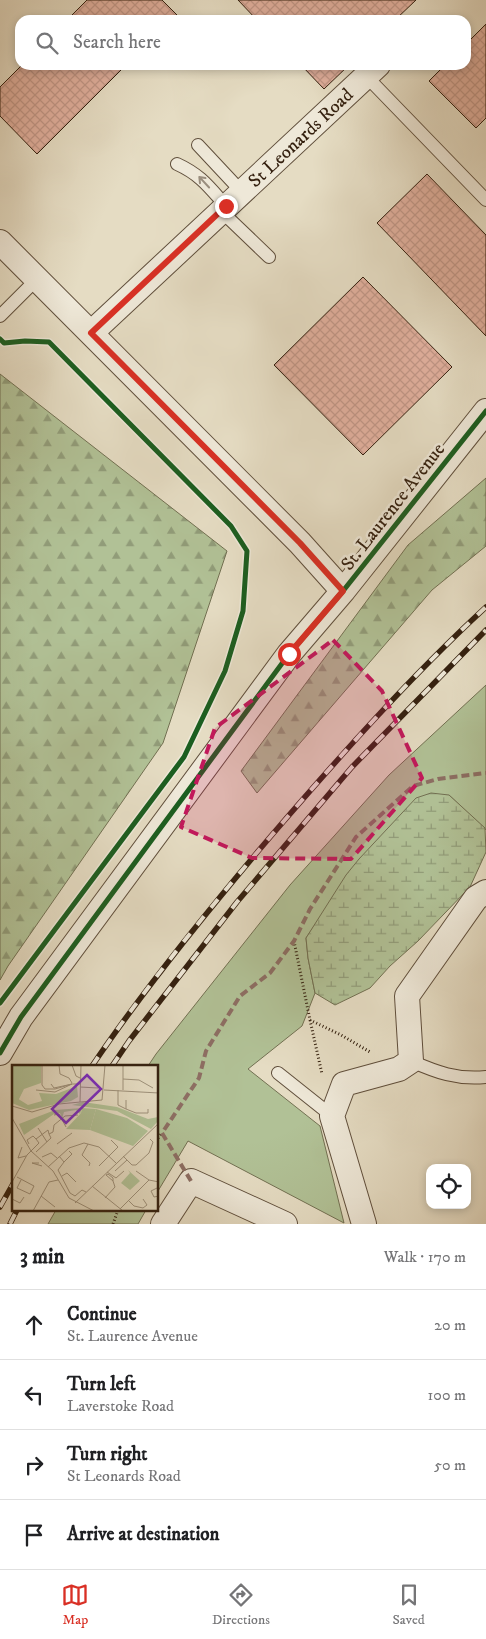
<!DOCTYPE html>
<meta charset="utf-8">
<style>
body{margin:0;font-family:"IM FELL DW Pica",serif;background:#f2f2f2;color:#202124}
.controls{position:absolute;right:15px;bottom:15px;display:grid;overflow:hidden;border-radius:10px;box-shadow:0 2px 8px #0003}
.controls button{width:45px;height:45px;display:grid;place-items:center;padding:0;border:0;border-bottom:1px solid #e0e0e0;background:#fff;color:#202124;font:25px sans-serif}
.stop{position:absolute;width:15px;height:15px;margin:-11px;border:4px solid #d93025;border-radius:50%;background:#fff}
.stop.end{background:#d93025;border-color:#fff;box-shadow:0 1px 5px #0008}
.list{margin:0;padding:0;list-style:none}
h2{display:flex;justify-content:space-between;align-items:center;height:65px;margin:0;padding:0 20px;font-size:21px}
h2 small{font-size:16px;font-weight:400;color:#757577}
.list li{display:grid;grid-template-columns:32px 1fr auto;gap:15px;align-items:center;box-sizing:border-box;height:70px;padding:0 20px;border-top:1px solid #e0e0e0}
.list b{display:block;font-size:19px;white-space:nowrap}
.list p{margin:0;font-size:16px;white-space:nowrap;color:#757577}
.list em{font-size:16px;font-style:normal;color:#757577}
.icon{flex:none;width:28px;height:28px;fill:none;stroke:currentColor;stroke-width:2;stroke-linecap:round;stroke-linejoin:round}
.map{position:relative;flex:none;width:486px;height:1224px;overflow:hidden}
.search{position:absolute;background:#fff;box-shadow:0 2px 8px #0003;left:15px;right:15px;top:15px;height:55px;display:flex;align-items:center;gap:12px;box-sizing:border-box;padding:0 18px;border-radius:15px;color:#757577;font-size:19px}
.sheet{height:345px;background:#fff}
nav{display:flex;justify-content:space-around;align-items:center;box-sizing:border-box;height:70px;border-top:1px solid #e0e0e0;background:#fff;font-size:14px;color:#757577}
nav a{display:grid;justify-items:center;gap:2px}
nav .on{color:#d93025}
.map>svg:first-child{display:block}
.grass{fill:#b1c196;stroke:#727052}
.forest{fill:url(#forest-firs);stroke:#727052}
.wetland{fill:url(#wetland-marsh);stroke:#727052}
.building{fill:url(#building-cross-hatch);stroke:#34200f}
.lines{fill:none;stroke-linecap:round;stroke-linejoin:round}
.service-casing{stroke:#604f3c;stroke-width:14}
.minor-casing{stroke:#604f3c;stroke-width:26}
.path{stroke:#34200f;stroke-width:3;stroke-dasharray:1 2.5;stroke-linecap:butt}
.service{stroke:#eee8d8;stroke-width:12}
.minor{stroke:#eee8d8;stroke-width:24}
.rail-casing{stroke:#34200f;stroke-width:5.5}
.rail{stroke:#eee8d8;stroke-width:4;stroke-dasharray:11;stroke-linecap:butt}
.quiet{stroke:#8d6e63;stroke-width:4;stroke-dasharray:8 4;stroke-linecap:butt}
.cycleway-casing{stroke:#eee8d8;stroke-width:8}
.cycleway{stroke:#1b5e20;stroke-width:5}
.oneway{stroke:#9a8e7e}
.route{stroke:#d93025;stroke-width:6}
.marked{fill:#c2185b;fill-opacity:0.2;stroke:#c2185b;stroke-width:4;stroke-dasharray:10 6;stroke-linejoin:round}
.labels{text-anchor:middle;stroke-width:5;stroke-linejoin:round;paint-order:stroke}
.street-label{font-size:19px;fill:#34200f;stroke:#eee8d8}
.inset-road{fill:none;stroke:#9e917b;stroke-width:1}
.view{fill:#7b2cbf;fill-opacity:0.15;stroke:#7b2cbf;stroke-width:2.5}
.inset-edge{fill:none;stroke:#34200f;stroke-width:2.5}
</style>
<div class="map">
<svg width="486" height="1224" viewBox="0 0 486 1224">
<defs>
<pattern id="forest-firs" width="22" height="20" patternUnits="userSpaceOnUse" patternTransform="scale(1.25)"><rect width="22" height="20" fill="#b1c196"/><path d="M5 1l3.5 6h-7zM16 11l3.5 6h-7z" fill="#919c79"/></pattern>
<pattern id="wetland-marsh" width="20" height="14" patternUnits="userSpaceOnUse" patternTransform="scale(1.25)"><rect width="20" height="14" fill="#b1c196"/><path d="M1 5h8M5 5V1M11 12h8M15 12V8" fill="none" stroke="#919c79"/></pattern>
<pattern id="building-cross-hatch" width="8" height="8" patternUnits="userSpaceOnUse" patternTransform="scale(1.25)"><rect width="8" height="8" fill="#e0af9d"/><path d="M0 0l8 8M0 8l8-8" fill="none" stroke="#c19686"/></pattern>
</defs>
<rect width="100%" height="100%" fill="#e5dcc3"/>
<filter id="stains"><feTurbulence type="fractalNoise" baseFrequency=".004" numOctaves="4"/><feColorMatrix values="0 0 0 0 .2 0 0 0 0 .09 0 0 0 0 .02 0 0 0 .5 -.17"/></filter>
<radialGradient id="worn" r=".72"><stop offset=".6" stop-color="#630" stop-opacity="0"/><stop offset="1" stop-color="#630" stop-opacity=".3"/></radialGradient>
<path class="grass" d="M486,685V830L449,795L323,913L306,938L308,958L315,993L302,1026L248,1069L320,1126L344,1223L188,1141L158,1191V1066H148L156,1054L290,885L389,775Z
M56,1210H146L138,1224H48Z"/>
<path class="forest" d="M0,374L227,551L163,743L8,966L0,980Z
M486,478V546L432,590L257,793L241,771L408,545Z"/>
<path class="wetland" d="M431,793L449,795L485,828L486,852L470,887L418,941L390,966L370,988L335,1005L315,993L308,958L306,938L346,875L359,859L416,798Z"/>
<path class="building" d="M87,0H162L182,20H67Z
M238,0H416L395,20H257Z
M486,24V118L476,128L429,81L445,65H466V44Z
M22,65H126L37,154L0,116V87Z
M301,65H349L324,89Z
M427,174L486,235V336L377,223Z
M363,277L452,367L363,455L274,365Z"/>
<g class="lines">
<g class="service-casing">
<path id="service" d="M366,76L486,200
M198,145L241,191
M177,164C201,175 209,187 226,206
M221,211L269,257
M0,316L37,279
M411,1061C436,1072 457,1080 486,1077
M278,1073L332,1116"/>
</g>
<g class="minor-casing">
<path id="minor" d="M0,242L300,543L343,591
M91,333L378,65
M0,1053L21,1017L289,654L343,591L486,411
M163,1224L191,1181L285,1224
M364,1224L332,1116L344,1084L399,1069L411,1061L407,996L476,898L486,892"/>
</g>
<path class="path" d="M294,941L310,1020L341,1035L370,1052
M310,1020L322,1074
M158,1138L162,1133
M113,1224L118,1210"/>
<use href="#service" class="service"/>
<use href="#minor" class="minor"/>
<g class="rail-casing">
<path id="rail" d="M92,1066C146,986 208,910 271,836C339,757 409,678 486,607
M112,1066L129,1041L237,902L352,767L486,630
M0,1207L14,1182
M10,1224L17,1210"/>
</g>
<use href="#rail" class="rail"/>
<path class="quiet" d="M191,1181L162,1133L199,1078L206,1051L240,996L270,973L294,941L310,909L356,837L413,786L438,779L486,773"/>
<g class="cycleway-casing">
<path id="cycleway" d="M0,339L4,343L25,341L49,342L231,526L247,551L243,611L225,671L184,757L0,1003
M0,1053L21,1017L289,654L343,591L486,411"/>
</g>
<use href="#cycleway" class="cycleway"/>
</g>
<defs><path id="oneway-shaft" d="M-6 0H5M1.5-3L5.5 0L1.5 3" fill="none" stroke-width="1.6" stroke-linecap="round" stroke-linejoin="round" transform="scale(1.25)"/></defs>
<use class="oneway" href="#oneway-shaft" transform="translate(204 182) rotate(-133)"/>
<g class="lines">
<path class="route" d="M226,206L91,333L300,543L343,591L289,654"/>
</g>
<path class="marked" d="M333,640L382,691L422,778L351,859L252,858L181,827L215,728Z"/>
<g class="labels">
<g class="street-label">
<text transform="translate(300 137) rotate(-43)" y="7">St Leonards Road</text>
<text transform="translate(392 506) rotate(-52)" y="7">St. Laurence Avenue</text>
</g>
</g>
<g transform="translate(12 1065)">
<rect width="146" height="146" fill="#e5dcc3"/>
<path d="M0,0H29V18L12,24L6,36L0,30ZM70,43L68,49L64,45L52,47L50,54L48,48L42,49L12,70L7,59L43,45Z" fill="#b1c196"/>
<path d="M65,21L66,32L59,36L17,45L0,38V30L16,40L30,36L27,28L44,29ZM71,37L105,42L136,54L146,52V56L139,64L105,46L60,40ZM70,43L84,44L78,65L54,64L69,48Z" fill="#b1c196"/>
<path d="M84,44L115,53L136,66L121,81L78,65ZM116,105L128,116L118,125L109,118L118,108Z" fill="#b1c196"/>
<path class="inset-road" d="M47,0L48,9L57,13L60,18M60,0L64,11L68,13M111,14L127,15L141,23M30,20L33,24H43L60,19L42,23L39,19M30,20V0M68,22L86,23M24,25L43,27L60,19H68M92,25L147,28M106,25V40L114,44V35M111,25V0M68,37L69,0M0,41L20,47L47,39L90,35L93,0M114,44L124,48H136V44M42,50L47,49L54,62M0,53L19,86L41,106L57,133L82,146M26,63L35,77M17,79L15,75L21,71L24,74M45,79L60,68M76,79L70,90L78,98L77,101M10,82L6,93L14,91M24,87L39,73L37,69M47,91L52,97L46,105L58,128L63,131L70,125L74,127M111,91L120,100H124L137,88L141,77L138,74M30,92L39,88L45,93M52,97L60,89L57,86M27,98H20L30,101M87,101L106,82L99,75M36,102L57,83L72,78L87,82L104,98M103,106L115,95M124,106L137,115M95,107L104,113L112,106M96,109L101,113V116L94,110ZM50,111L55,108L64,117M5,112L22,121L18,129L5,123L9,115M0,117L15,90L27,78L24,74L36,65L37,69L41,67L42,60L53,51L66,50M80,121L111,146M147,122L139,126L142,132L147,131M29,131L43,142M93,133L103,122L101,116M0,134L8,138L12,132M116,135L122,141L131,143L135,140L131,134M63,138L147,58M108,144L137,115L147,117M21,146L37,117L46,115"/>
<path class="view" d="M75,10L89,24L54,58L40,44Z"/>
<rect width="146" height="146" class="inset-edge"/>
</g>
<rect width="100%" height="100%" filter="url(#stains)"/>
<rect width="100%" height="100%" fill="url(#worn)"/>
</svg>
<div class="controls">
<button><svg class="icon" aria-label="locate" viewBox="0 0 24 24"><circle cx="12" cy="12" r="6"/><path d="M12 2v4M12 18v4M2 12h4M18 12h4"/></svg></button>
</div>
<div class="stop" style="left:289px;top:654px"></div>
<div class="stop end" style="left:226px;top:206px"></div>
<div class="search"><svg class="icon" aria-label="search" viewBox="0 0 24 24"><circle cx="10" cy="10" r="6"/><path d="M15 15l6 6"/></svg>Search here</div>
</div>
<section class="sheet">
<h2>3 min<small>Walk · 170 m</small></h2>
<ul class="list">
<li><svg class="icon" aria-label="ahead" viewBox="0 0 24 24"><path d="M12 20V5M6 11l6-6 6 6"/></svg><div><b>Continue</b><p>St. Laurence Avenue</p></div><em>20 m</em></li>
<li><svg class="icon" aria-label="left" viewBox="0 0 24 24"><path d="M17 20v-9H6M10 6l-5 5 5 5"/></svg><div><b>Turn left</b><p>Laverstoke Road</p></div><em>100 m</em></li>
<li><svg class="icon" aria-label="right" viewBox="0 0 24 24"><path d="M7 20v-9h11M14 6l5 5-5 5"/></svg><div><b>Turn right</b><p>St Leonards Road</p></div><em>50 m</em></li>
<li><svg class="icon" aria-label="arrive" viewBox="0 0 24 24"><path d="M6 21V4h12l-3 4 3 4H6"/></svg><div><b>Arrive at destination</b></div></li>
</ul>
</section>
<nav>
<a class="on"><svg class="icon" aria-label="map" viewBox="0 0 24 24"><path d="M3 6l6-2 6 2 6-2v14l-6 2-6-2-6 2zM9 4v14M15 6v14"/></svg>Map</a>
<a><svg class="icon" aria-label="directions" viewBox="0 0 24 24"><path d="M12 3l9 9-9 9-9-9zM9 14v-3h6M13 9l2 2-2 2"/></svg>Directions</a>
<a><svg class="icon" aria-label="saved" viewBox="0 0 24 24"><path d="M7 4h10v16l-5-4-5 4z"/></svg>Saved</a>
</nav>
